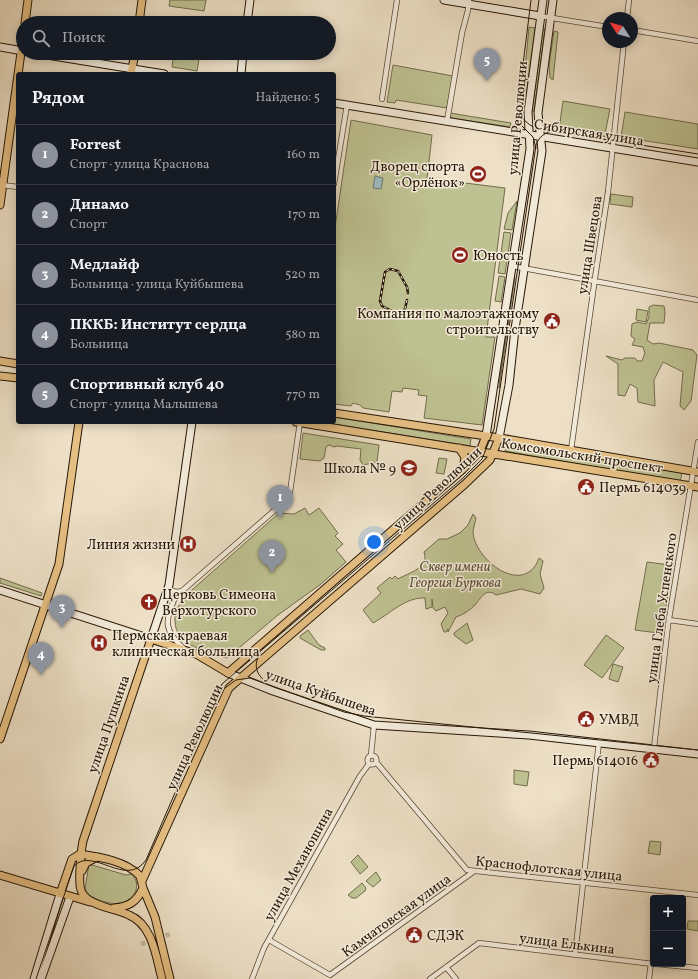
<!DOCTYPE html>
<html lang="ru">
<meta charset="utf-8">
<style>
body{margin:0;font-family:Vollkorn,serif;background:#242831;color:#f1f3f6}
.controls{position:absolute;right:12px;bottom:12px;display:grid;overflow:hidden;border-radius:4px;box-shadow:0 2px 10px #0003}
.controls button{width:36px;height:36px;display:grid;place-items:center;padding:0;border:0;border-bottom:1px solid #363941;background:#171b24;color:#f1f3f6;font:20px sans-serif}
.compass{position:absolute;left:602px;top:12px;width:36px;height:36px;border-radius:50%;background:#171b24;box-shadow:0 2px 10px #0003;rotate:306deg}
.you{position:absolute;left:374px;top:542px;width:14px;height:14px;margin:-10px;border:3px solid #fff;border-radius:50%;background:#1a73e8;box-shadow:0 0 0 6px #1a73e833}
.badge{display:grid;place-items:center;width:26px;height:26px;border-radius:50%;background:#8c9099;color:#fff;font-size:13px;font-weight:700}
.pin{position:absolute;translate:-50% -33px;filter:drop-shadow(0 1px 2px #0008)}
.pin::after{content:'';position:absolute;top:21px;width:14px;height:12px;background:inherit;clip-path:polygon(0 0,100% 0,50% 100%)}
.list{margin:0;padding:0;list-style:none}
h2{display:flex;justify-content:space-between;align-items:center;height:52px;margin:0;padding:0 16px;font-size:17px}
h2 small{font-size:13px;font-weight:400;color:#9ea1a6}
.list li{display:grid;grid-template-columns:26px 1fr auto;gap:12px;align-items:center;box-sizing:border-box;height:60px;padding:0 16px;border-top:1px solid #363941}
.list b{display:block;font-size:15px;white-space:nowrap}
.list p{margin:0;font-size:13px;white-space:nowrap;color:#9ea1a6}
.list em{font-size:13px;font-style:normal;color:#9ea1a6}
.icon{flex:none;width:22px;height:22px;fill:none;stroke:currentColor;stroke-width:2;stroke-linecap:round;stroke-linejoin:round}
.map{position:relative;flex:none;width:698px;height:979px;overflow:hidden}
.search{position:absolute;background:#171b24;box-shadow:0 2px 10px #0003;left:16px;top:16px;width:320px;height:44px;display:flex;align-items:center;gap:10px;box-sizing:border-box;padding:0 14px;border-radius:22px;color:#9ea1a6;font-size:15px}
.panel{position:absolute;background:#171b24;box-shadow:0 2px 10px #0003;left:16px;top:72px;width:320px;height:352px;border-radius:4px}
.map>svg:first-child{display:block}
.green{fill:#bec191;stroke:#726c4c}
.water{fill:#9dbbbe;stroke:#6e7974}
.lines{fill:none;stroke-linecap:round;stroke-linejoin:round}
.street-tunnel{stroke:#c5b8a0;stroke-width:4.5;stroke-dasharray:4.5 2;stroke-linecap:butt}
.street-casing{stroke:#584836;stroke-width:6}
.secondary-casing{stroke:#271606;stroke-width:9}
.primary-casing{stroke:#271606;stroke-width:9}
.street{stroke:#f3ebda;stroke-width:4.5}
.secondary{stroke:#f3ebda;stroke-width:7}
.primary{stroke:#e6c083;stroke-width:7}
.tram{stroke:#271606;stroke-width:1}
.rail-casing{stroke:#271606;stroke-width:2.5}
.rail{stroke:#f3ebda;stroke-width:1;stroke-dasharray:3;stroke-linecap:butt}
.labels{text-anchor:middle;stroke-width:3;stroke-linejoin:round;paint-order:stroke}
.street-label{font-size:14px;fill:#271606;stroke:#f3ebda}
.poi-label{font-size:14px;fill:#271606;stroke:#f3ebda;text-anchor:start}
.park-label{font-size:14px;font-style:italic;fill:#5c5237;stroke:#f3ebda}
</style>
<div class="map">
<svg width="698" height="979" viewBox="0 0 698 979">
<rect width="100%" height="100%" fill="#ede0c6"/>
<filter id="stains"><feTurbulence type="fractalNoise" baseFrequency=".005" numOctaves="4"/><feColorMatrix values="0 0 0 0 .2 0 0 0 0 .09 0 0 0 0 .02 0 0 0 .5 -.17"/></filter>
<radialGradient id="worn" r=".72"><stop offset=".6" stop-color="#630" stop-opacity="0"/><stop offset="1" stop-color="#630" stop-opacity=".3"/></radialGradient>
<path class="green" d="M170,0H206L204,11L169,6Z
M529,27L535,28L524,111L522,100Z
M543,29H545L534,111H532Z
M554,31L558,32L553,80L550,78L549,65Z
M174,53H200L197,71L172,67Z
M393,65L453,76L447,108L396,100L395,103L387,102Z
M563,101L610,109L605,134L608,135V137L559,129Z
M625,112L698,124V149L621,137Z
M450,113L511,123L510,127L451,118Z
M351,120L432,135L427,179L431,180V186L434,187L435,181L441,182V180L505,188L486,337H495L482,425L424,418L427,396L418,395L419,390L403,388L402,392L392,391L389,412L363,408L360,405L353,403L351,406L334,404V234Z
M611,194L633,197L632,207L610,204Z
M517,201L512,230L504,229L508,213Z
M504,232L511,233L505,274L498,273Z
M499,276L505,277L501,302L495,301Z
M514,277H515L499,388L500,377Z
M653,305L664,306L665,312L664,323H650L647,340L653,344L659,343L693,350L697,355L691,401L684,410L680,406L683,372L663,362L654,380L655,406L638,402L637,388L630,384L625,396L618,395V364L606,356L622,360L625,358H635L637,361H642L645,353L643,347L632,345L635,339L631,336L632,324L637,322L646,324L649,317V307Z
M637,309L648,311L646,322L636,320Z
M334,417L471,439L470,446L322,422H334Z
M303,433L379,445L377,462L363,465L360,460L361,449L337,446L334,447L329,445L326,447L324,458L320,461L300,459Z
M506,443L682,473L680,482L505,451Z
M439,458L447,459L444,474L436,473Z
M305,508L309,515L319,508L338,533L335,536L343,544L336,550L346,562L321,584L278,615L227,658C208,652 175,646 175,621C174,612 179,604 185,598L184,597L279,513L294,514Z
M473,514L476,518C475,523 473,529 473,533C476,562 525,597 539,558L543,561L540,574L544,588L540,594L521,589L496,595C486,587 481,598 475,605C470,610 463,615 456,617L448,632V629L446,632H444L441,624L448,613L445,607L436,611L433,608L432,599V607L426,609L425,598C405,597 390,614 373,623L363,610L381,593L377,588L390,577L392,579L395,576L398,579C408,573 430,568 424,552L439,539H447L460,533L468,525Z
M672,558H674L662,629L658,633L635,630L647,562L670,565Z
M0,578L42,593L41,596L0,583Z
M467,623L473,640L466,644L454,635V633Z
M308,630L319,645L325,648V650H321L300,638V636Z
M606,635L624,648L602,678L584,665Z
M613,664L623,667L618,682L609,679Z
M514,770L529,772L527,786L514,784Z
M650,841L661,842L660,855L648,853Z
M358,855L368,867L360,874L351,862Z
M89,864L126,875L132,874C143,887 133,902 118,904C111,904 105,902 99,900C92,897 88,896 85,889Z
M376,872L381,880L373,887L366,881Z
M362,883L366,888L365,891L356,898H352L348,895Z
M688,921H698V931L687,929Z"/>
<path class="water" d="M375,176L383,178L381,189L373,188Z"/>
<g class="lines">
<path class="street-tunnel" d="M141,944L170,934"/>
<g class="street-casing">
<path id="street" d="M540,16L608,27
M627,18L629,0
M632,30L698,41
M382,99L397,0
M447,121L462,33L468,10L469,0
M334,184L347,105
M2,185L18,187
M512,266L698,300
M571,450L595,278L608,192L624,42
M168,590L177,592L182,591L283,503L290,492L300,422
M177,592C167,619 160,627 184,649
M669,620L698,624
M654,748L668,625L698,442
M371,755L374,725
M367.5 760a4.5 4.5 0 1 1 9 0a4.5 4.5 0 1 1-9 0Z
M376,762L467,870L698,895
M269,940L330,975L473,872
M575,955L599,742
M657,964L698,968
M446,967L456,979
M252,979L264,948L360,776L369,764
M430,979L479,943L653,964
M649,979L651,963"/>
</g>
<g class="secondary-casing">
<path id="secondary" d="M444,0L540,16
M247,23L250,0
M0,47L23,51
M35,53L164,74
M241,74L243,53
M334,103L698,162
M486,436L530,149L528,112L543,0
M499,438L509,385L515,329L542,151L538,113L553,0
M0,590L151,639L169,585L192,422
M228,673L273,691L374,725L529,735L698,754
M34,979L60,894
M41,979L70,897"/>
</g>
<g class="primary-casing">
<path id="primary" d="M25,23L28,0
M139,23L142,0
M131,74L135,53
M0,205L23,38
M0,361L18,364
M0,376L18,378
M334,413L506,439L698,472
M296,422L698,487
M459,448L465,457L463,469
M0,739L59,564L79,422
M80,854C100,857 126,861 140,876L143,888C137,902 128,907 114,908
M82,871L86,863L97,857
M0,875L90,902
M142,881L229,688L465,484L490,460L499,438
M143,888L155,917L170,979
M60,894L72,859L80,854
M162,979C156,957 153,925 129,915C116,909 101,908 89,900C85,897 82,894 81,890C78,883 81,850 83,841L151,639L196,654L228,673L463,469L480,451L486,436"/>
</g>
<use href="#street" class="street"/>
<use href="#secondary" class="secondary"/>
<use href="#primary" class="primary"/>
<path class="tram" d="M517,99C517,114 525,125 539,129L698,154
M518,105L531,0
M520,124L533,137L536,148
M260,654C253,665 256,674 266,682
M225,688L236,680L250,678L344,712L364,716L698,750
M36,979L74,866C93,846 126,889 146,860L222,684L463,478L482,459L494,429L536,145C540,134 548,131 560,130"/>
<g class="rail-casing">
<path id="rail" d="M407,300L405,309L401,313L394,312L382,306L380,301L385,272L390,269L398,271L407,287L408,293"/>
</g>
<use href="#rail" class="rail"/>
</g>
<defs>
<g id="stadium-disc" transform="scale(0.9)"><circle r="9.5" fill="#8f2418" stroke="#f3ebda"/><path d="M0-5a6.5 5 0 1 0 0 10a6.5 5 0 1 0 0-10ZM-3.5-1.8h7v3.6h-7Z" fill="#fff"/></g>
<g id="civic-disc" transform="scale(0.9)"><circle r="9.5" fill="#8f2418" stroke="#f3ebda"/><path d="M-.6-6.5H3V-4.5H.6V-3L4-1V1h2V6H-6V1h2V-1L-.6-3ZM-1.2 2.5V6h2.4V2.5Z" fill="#fff"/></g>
<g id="school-disc" transform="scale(0.9)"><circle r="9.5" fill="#8f2418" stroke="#f3ebda"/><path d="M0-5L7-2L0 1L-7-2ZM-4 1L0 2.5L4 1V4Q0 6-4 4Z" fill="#fff"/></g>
<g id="hospital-disc" transform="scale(0.9)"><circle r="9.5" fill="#8f2418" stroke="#f3ebda"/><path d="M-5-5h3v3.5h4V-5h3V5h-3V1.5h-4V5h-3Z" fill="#fff"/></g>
<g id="church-disc" transform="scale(0.9)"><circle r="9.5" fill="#8f2418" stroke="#f3ebda"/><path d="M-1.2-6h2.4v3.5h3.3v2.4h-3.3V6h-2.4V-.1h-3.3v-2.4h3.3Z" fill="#fff"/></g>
</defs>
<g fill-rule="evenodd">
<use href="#stadium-disc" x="478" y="174"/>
<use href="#stadium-disc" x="460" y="255"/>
<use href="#civic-disc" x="552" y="321"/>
<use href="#school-disc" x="409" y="468"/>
<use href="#civic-disc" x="586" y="487"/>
<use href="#hospital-disc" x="188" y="544"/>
<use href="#church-disc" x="149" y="602"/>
<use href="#hospital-disc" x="99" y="643"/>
<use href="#civic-disc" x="586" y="719"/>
<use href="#civic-disc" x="651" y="760"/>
<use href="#civic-disc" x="414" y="935"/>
</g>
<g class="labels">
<g class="street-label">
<text transform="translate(517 118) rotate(-85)" y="5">улица Революции</text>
<text transform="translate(589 132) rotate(9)" y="5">Сибирская улица</text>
<text transform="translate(589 245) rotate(-81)" y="5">улица Швецова</text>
<text transform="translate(582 455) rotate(9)" y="5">Комсомольский проспект</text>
<text transform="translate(437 488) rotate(-43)" y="5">улица Революции</text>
<text transform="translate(661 608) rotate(-82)" y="5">улица Глеба Успенского</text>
<text transform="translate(321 692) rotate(19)" y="5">улица Куйбышева</text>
<text transform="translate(108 724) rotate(-71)" y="5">улица Пушкина</text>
<text transform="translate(194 737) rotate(-65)" y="5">улица Революции</text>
<text transform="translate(298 864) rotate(-61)" y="5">улица Механошина</text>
<text transform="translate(549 868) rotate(6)" y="5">Краснофлотская улица</text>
<text transform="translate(396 915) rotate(-36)" y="5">Камчатовская улица</text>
<text transform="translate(567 943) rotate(7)" y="5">улица Елькина</text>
</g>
<g class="poi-label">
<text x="465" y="171" text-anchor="end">Дворец спорта<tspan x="465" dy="16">«Орлёнок»</tspan></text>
<text x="473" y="260">Юность</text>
<text x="539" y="318" text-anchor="end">Компания по малоэтажному<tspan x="539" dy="16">строительству</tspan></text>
<text x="396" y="473" text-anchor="end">Школа № 9</text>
<text x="599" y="492">Пермь 614039</text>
<text x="175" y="549" text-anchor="end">Линия жизни</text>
<text x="162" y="599">Церковь Симеона<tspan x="162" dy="16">Верхотурского</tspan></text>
<text x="112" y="640">Пермская краевая<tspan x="112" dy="16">клиническая больница</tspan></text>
<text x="599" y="724">УМВД</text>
<text x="638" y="765" text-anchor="end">Пермь 614016</text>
<text x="427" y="940">СДЭК</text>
</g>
<g class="park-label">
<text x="455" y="571">Сквер имени<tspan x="455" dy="16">Георгия Буркова</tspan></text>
</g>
</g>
<rect width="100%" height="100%" filter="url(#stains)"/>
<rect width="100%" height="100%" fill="url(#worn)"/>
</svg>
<div class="controls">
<button>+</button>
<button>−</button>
</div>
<svg class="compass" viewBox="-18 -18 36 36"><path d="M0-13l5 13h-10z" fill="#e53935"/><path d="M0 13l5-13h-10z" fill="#9ea1a6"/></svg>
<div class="you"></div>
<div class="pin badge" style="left:280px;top:518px">1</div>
<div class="pin badge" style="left:272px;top:573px">2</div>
<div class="pin badge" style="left:62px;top:628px">3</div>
<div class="pin badge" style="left:41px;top:675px">4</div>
<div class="pin badge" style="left:487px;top:81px">5</div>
<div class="search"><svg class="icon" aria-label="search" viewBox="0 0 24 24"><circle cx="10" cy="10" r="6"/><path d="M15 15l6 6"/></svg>Поиск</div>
<section class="panel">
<h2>Рядом<small>Найдено: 5</small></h2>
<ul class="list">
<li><span class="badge">1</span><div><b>Forrest</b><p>Спорт · улица Краснова</p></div><em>160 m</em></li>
<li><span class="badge">2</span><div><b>Динамо</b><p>Спорт</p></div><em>170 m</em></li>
<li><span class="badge">3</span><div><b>Медлайф</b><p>Больница · улица Куйбышева</p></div><em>520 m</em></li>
<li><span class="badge">4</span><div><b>ПККБ: Институт сердца</b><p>Больница</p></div><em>580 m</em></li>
<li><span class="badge">5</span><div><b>Спортивный клуб 40</b><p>Спорт · улица Малышева</p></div><em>770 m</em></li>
</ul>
</section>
</div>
